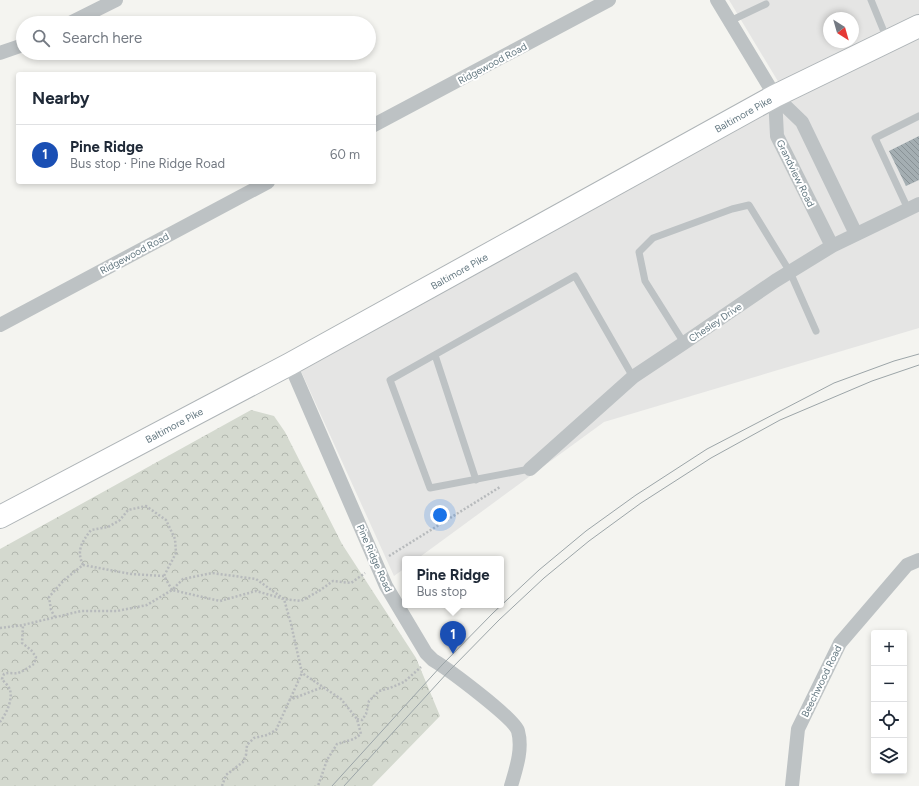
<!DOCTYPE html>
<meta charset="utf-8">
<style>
body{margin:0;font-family:Figtree,sans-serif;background:#f2f2f3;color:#1f2937}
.controls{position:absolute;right:12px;bottom:12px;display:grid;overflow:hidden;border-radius:4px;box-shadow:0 2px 6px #0003}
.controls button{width:36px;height:36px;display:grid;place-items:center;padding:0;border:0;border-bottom:1px solid #e0e1e3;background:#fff;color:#1f2937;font:20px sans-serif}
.compass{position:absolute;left:823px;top:12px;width:36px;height:36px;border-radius:50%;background:#fff;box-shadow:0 2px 6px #0003;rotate:143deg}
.you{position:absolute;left:440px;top:515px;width:14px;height:14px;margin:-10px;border:3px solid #fff;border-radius:50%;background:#1a73e8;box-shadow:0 0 0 6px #1a73e833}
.badge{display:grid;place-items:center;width:26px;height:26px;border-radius:50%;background:#db2777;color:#fff;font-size:13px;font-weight:700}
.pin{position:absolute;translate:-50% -33px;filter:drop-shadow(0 1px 2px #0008)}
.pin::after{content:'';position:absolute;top:21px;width:14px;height:12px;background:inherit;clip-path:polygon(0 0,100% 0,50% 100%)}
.popup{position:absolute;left:402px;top:556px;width:102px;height:52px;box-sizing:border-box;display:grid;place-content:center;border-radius:4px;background:#fff;filter:drop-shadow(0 1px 3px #0005);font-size:13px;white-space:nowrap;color:#747a83}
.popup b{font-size:15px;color:#1f2937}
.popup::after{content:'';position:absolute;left:50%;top:100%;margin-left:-8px;border:8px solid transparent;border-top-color:#fff}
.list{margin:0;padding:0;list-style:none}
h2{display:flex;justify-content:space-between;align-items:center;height:52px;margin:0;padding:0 16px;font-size:17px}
h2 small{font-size:13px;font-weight:400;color:#747a83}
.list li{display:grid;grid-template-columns:26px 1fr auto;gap:12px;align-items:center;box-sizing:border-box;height:60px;padding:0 16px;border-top:1px solid #e0e1e3}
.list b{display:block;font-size:15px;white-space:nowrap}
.list p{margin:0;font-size:13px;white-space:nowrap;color:#747a83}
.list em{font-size:13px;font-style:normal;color:#747a83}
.icon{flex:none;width:22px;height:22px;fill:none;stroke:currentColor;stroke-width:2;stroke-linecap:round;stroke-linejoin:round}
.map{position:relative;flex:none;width:919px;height:786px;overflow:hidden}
.search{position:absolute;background:#fff;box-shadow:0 2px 6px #0003;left:16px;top:16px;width:360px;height:44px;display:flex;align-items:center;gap:10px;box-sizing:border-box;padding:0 14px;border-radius:22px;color:#747a83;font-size:15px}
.panel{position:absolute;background:#fff;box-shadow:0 2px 6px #0003;left:16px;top:72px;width:360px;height:112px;border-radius:4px}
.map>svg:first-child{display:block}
.built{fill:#e5e5e4;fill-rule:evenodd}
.forest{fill:url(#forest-crowns)}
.building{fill:url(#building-back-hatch)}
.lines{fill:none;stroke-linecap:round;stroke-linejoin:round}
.primary-casing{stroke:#aeb4b7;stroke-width:24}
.path{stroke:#b7babc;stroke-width:2.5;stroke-dasharray:2 2;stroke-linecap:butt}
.service{stroke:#bdc2c4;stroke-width:7}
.minor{stroke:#bdc2c4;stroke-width:14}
.primary{stroke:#fff;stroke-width:22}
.tram{stroke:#9ca5a8;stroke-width:1}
.labels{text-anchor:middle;stroke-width:4;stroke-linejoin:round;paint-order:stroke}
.street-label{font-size:10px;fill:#647881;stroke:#fff}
</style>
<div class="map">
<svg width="919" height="786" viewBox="0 0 919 786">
<defs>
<pattern id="forest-crowns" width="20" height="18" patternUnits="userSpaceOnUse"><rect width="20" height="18" fill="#d4d9cf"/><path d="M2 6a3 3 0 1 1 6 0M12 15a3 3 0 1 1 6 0" fill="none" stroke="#b0b5ad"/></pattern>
<pattern id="building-back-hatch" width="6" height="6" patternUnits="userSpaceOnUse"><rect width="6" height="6" fill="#a4aeb2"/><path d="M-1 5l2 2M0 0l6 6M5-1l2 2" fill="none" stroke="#899296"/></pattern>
</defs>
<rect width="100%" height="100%" fill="#f4f4f0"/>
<path class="built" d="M729,0H919V328L604,422L417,559H405V568L394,576L300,369L788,98ZM829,18H853V42H829Z"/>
<path class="forest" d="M251,410L274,416L285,432L342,544L416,658L440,716L372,786H0V549Z"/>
<path class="building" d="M919,136V180L906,186L889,151Z"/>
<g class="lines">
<g class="primary-casing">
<path id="primary" d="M0,517L290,364L775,96L919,26"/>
</g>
<path class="path" d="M389,556L500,487
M83,565C76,550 82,542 91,530L108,527L120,520L128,510L146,506L166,520L175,539L176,553L164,576
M55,617L51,610L49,597L64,580L83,565L131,574L164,576L172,590L183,579L212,573L256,579L284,599L291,624L302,673L341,699L357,719L361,734L354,739L337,744L327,760L318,786
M0,628L23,625L81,611H117L147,605L172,590L220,601L256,591L284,599L301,601L319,591L333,581L351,583L365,573
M289,700L323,687
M357,719L362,720L366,714L369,701L379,691L390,688L404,682L421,667
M0,722C6,714 13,700 10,690C9,686 4,682 2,679L4,674C9,672 14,674 18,673C24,671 29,667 34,664L36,657L31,650L22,643L23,625
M222,786L226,775L243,762L246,755L247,745L254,738L267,735L276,730L302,673"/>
<path class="service" d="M871,0L887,39
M730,21L766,4
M908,209L875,138L919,116
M684,343L645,281L639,252L653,238L732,209L749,205L790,272L816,331
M435,355L476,480
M530,469L430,488L390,380L575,276L633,377"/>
<path class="minor" d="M717,0L775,96L802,122L856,234
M70,23L116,0
M0,53L23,45
M775,96L777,136L832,246
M374,125L609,0
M0,325L268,182
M290,364L386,586L426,653L433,660C448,669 514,718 518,731C523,749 516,769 511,786
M530,469L633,377L684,343L775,281L832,246L919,204
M792,786L798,729L840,643L907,565L919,560"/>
<use href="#primary" class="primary"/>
<path class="tram" d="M332,786L442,665L493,613L539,570L586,531L636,495L707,449L834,383L894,361L919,354
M344,786L449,671L499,620L544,578L589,541L641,503L711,458L780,420L872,381L919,365"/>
</g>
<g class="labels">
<g class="street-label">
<text transform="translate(492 63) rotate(-28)" y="4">Ridgewood Road</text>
<text transform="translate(743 114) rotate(-29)" y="4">Baltimore Pike</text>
<text transform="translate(796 173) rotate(64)" y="4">Grandview Road</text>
<text transform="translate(134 253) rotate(-28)" y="4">Ridgewood Road</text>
<text transform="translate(459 271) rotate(-29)" y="4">Baltimore Pike</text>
<text transform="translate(715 322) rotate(-34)" y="4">Chesley Drive</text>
<text transform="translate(174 425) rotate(-28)" y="4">Baltimore Pike</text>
<text transform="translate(375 558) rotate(66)" y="4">Pine Ridge Road</text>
<text transform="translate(821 681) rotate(-64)" y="4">Beechwood Road</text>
</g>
</g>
</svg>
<div class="controls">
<button>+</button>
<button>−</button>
<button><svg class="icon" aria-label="locate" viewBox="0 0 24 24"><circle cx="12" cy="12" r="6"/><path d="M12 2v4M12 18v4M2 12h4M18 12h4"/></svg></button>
<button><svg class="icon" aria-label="layers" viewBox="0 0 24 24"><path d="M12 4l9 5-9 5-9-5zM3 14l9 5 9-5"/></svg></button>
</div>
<svg class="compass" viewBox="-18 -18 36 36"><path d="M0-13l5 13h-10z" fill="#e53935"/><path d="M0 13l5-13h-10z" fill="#747a83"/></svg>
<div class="you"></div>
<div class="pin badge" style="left:453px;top:654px;background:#1a4fb4">1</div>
<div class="popup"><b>Pine Ridge</b>Bus stop</div>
<div class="search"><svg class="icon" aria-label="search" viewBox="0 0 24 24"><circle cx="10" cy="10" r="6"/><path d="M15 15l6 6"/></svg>Search here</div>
<section class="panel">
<h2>Nearby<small></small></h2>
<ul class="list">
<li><span class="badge" style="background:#1a4fb4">1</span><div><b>Pine Ridge</b><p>Bus stop · Pine Ridge Road</p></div><em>60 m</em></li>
</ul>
</section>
</div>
